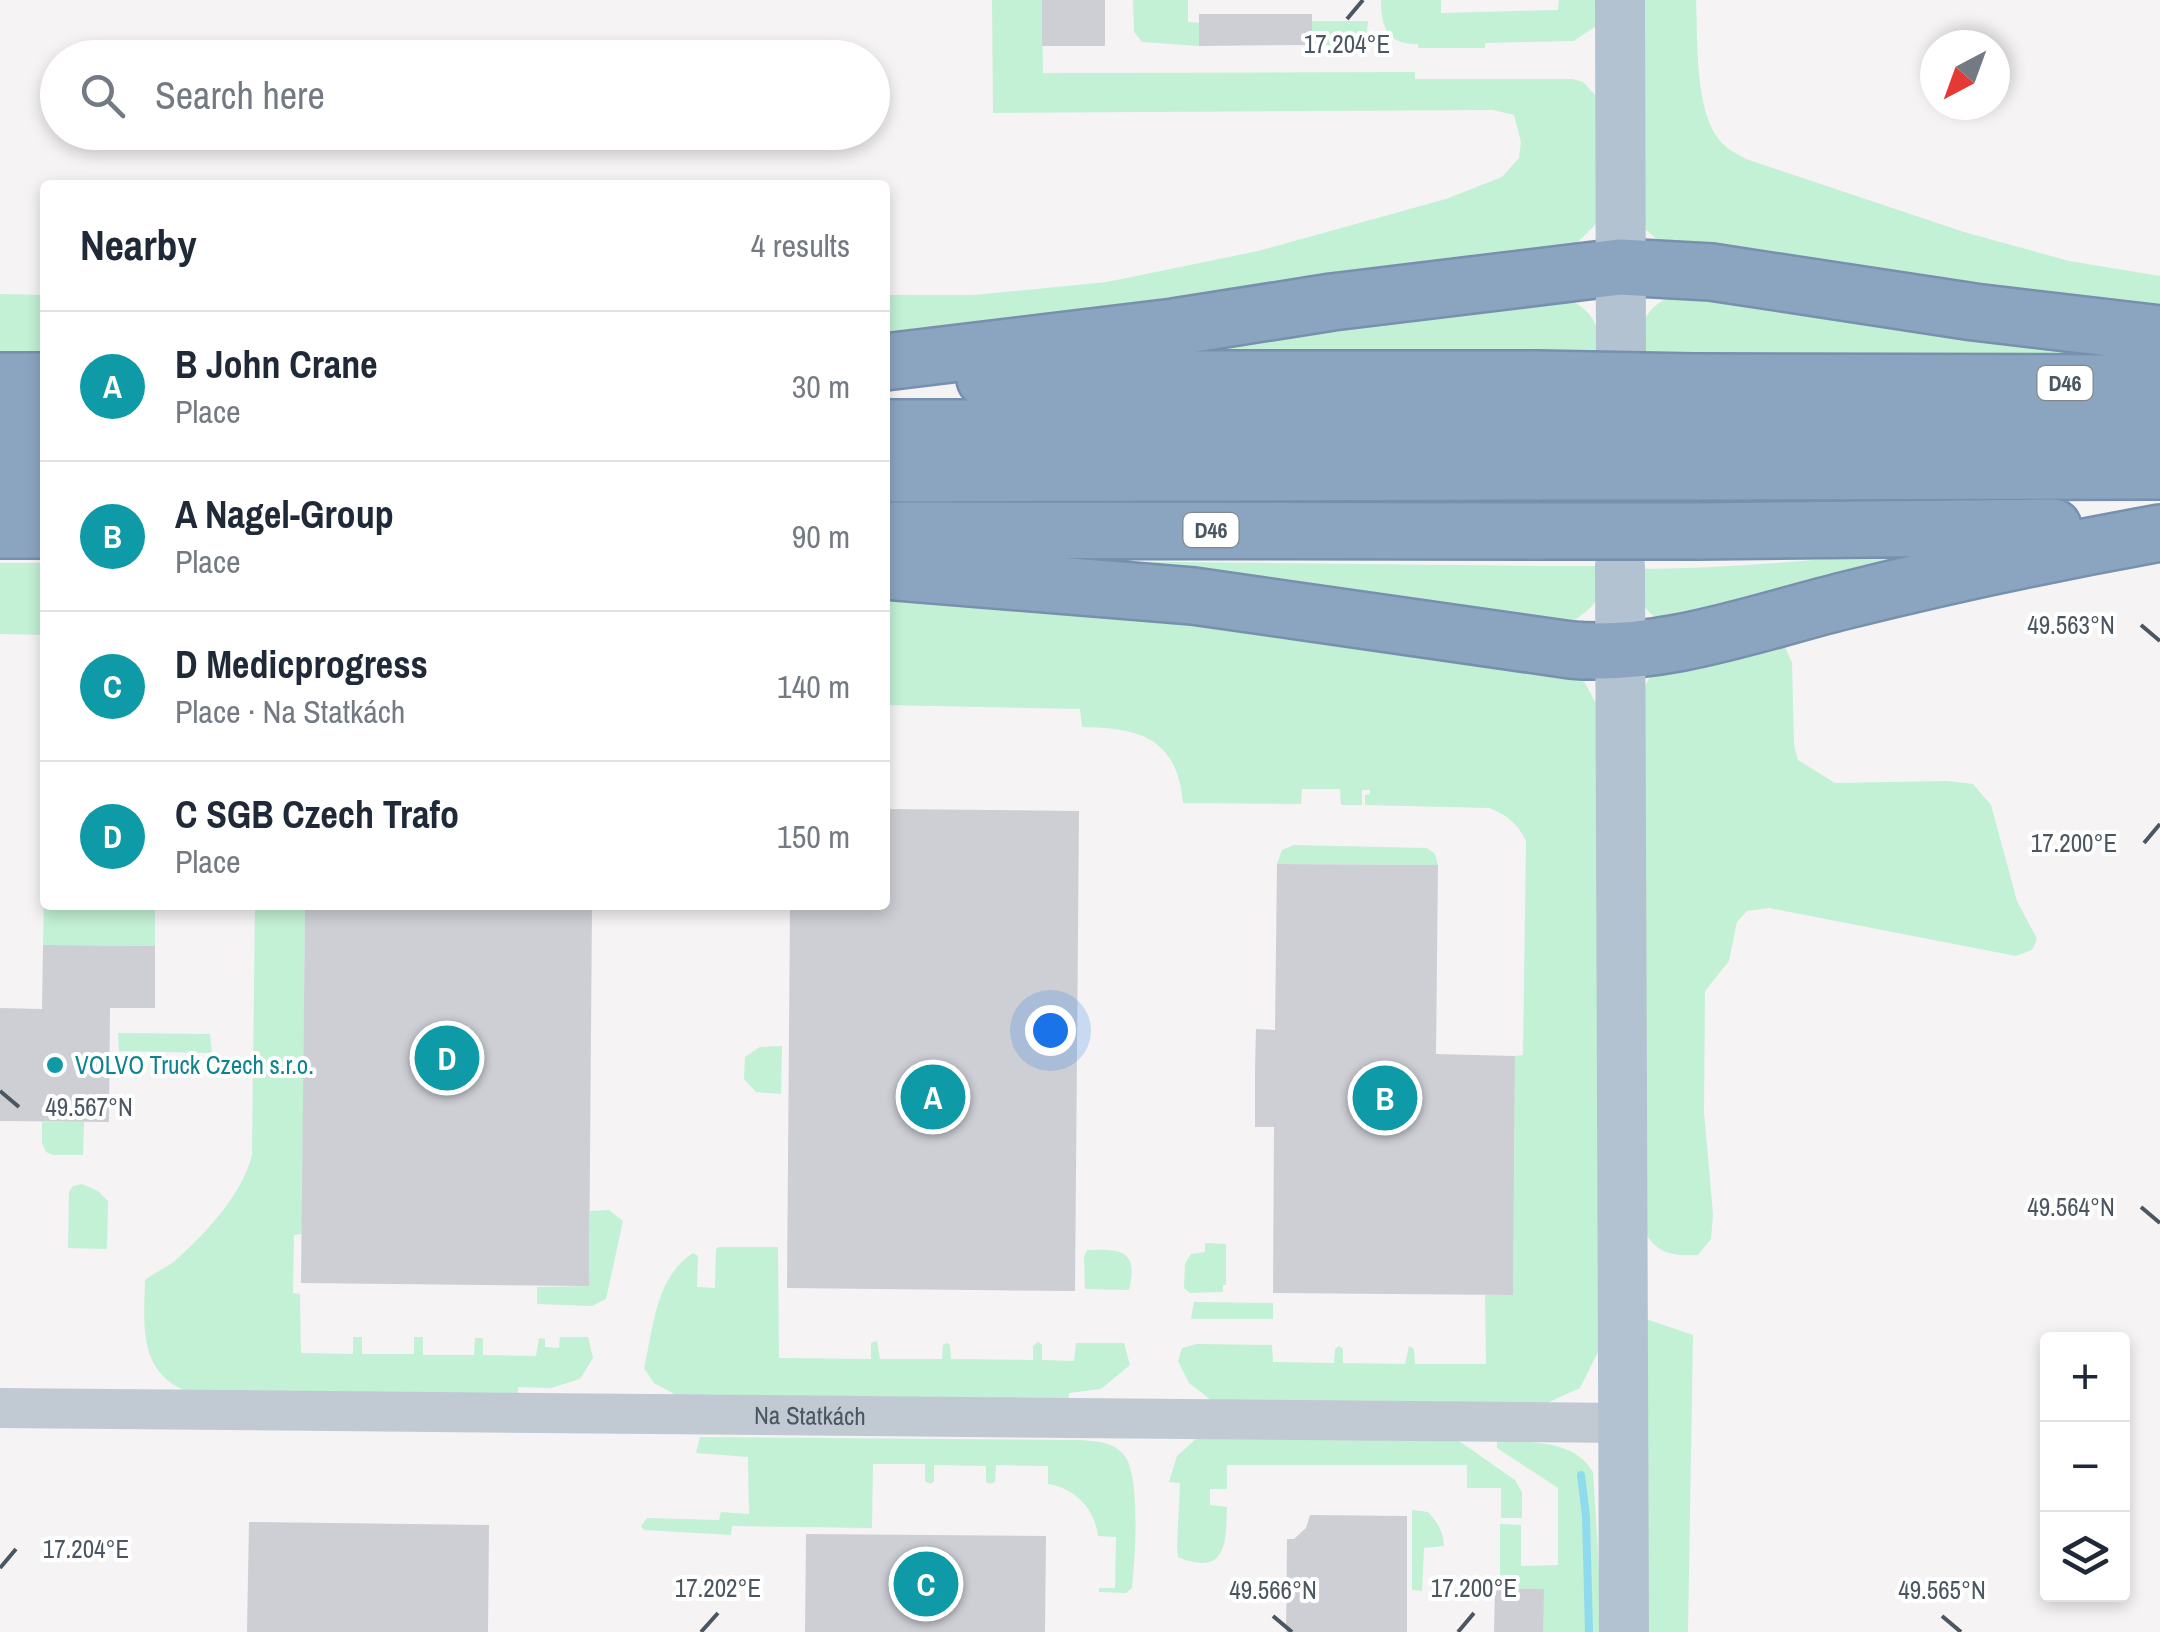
<!DOCTYPE html>
<meta charset="utf-8">
<style>
body{margin:0;font-family:"Archivo Narrow",sans-serif;background:#f2f2f3;color:#1f2937}
.controls{position:absolute;right:30px;bottom:30px;display:grid;overflow:hidden;border-radius:10px;box-shadow:0 5px 15px #0003}
.controls button{width:90px;height:90px;display:grid;place-items:center;padding:0;border:0;border-bottom:2px solid #e0e1e3;background:#fff;color:#1f2937;font:50px sans-serif}
.compass{position:absolute;left:1920px;top:30px;width:90px;height:90px;border-radius:50%;background:#fff;box-shadow:0 5px 15px #0003;rotate:221deg}
.you{position:absolute;left:1050px;top:1030px;width:35px;height:35px;margin:-25px;border:8px solid #fff;border-radius:50%;background:#1a73e8;box-shadow:0 0 0 15px #1a73e833}
.badge{display:grid;place-items:center;width:65px;height:65px;border-radius:50%;background:#1a73e8;color:#fff;font-size:32px;font-weight:700}
.pin{position:absolute;translate:-50% -50%;border:5px solid #fff;box-shadow:0 2px 10px #0006}
.list{margin:0;padding:0;list-style:none}
h2{display:flex;justify-content:space-between;align-items:center;height:130px;margin:0;padding:0 40px;font-size:42px}
h2 small{font-size:32px;font-weight:400;color:#747a83}
.list li{display:grid;grid-template-columns:65px 1fr auto;gap:30px;align-items:center;box-sizing:border-box;height:150px;padding:0 40px;border-top:2px solid #e0e1e3}
.list b{display:block;font-size:38px;white-space:nowrap}
.list p{margin:0;font-size:32px;white-space:nowrap;color:#747a83}
.list em{font-size:32px;font-style:normal;color:#747a83}
.icon{flex:none;width:55px;height:55px;fill:none;stroke:currentColor;stroke-width:2;stroke-linecap:round;stroke-linejoin:round}
.map{position:relative;flex:none;width:2160px;height:1632px;overflow:hidden}
.search{position:absolute;background:#fff;box-shadow:0 5px 15px #0003;left:40px;top:40px;width:850px;height:110px;display:flex;align-items:center;gap:25px;box-sizing:border-box;padding:0 35px;border-radius:55px;color:#747a83;font-size:38px}
.panel{position:absolute;background:#fff;box-shadow:0 5px 15px #0003;left:40px;top:180px;width:850px;height:730px;border-radius:10px}
.map>svg:first-child{display:block}
.green{fill:#c3f1d5}
.lines{fill:none;stroke-linecap:round;stroke-linejoin:round}
.stream{stroke:#90daee;stroke-width:8}
.building{fill:#cdcfd5}
.highway-casing{stroke:#7690ad;stroke-width:60}
.minor{stroke:#c1cad2;stroke-width:40}
.major{stroke:#b3c2d1;stroke-width:50}
.highway{stroke:#8ba5c1;stroke-width:55}
.highway-bridge-casing{stroke:#7690ad;stroke-width:60;stroke-linecap:butt}
.highway-bridge{stroke:#8ba5c1;stroke-width:55}
.ticks{fill:none;stroke:#4a5661;stroke-width:4}
.culture-dot{fill:#0f9aa8;stroke:#fff;stroke-width:4}
.labels{text-anchor:middle;stroke-width:8;stroke-linejoin:round;paint-order:stroke}
.shield{fill:#fff;stroke:#808990;stroke-width:2.5}
.shield-label{font-size:22px;font-weight:bold;fill:#4a5661}
.culture-label{font-size:25px;fill:#0d838f;stroke:#fff;text-anchor:start}
.street-label{font-size:25px;fill:#4a5661;stroke:#fff}
.ticks-label{font-size:25px;text-anchor:middle;fill:#4a5661;stroke:#fff;stroke-width:8;stroke-linejoin:round;paint-order:stroke}
</style>
<div class="map">
<svg width="2160" height="1632" viewBox="0 0 2160 1632">
<rect width="100%" height="100%" fill="#f5f3f3"/>
<path class="green" d="M992,0H1042L1043,73L1415,72V79H1572L1583,82L1596,96V224L1572,248L885,346V295H974L1107,282L1258,251L1446,199L1502,177L1519,158L1521,142L1514,115L1493,110L993,113Z
M1133,0H1188V22L1199,23V46L1142,42L1134,32Z
M1381,0H1441V13L1558,10L1559,0H1603L1596,26L1574,41L1485,43V48H1418V44C1388,45 1381,28 1381,0Z
M1633,0H1696C1698,39 1694,110 1720,141C1727,149 1737,154 1746,159L1964,232L2069,261L2160,276V324L1664,245L1646,230L1639,219Z
M1312,21H1368L1367,32L1353,45H1312Z
M1692,289L2130,359L1635,356C1644,311 1648,303 1692,289Z
M0,294L45,295V351L0,352Z
M1565,298C1593,310 1599,324 1601,354L1107,361L1276,334Z
M1949,550L1661,621C1639,608 1638,593 1635,569C1740,569 1844,556 1949,550Z
M1083,561L1538,566H1606C1602,597 1597,606 1570,623Z
M0,563H45V635L0,634Z
M885,582L1568,671L1585,683L1601,713L1609,1052L1598,1352L1580,1388L1547,1403L1211,1400L1189,1383L1178,1361L1182,1348L1197,1344L1272,1345L1273,1362L1334,1363L1335,1349L1339,1346L1343,1349V1363L1405,1364L1409,1346L1414,1349L1415,1364H1486L1485,1295H1513L1515,1056L1523,1055L1526,841C1519,825 1506,814 1489,808L1365,805V795L1370,794V790H1362V805H1341L1340,789H1302L1301,804L1183,803C1177,737 1139,728 1082,727L1080,709L885,705Z
M1779,633L1792,663L1794,745L1798,760L1835,783L1947,781L1973,784L1991,805L2017,901L2037,939L2032,950L2016,956L1769,908L1747,911L1737,922L1729,961L1705,991L1704,1112L1713,1214L1711,1239L1698,1255C1665,1257 1651,1250 1639,1219L1641,694L1653,671Z
M1294,845L1427,848L1435,854L1438,865L1277,864L1282,850Z
M44,896L45,905H155V946L43,945Z
M255,905H305L302,1234L294,1235L293,1293L300,1294L301,1353L353,1354V1337H362V1354H414V1337H423V1355H474L475,1338H483V1355L536,1356L539,1338L545,1339V1347L559,1348L560,1337H588L593,1358L580,1379L551,1388L518,1387V1398L186,1391C138,1371 144,1325 145,1280C155,1272 169,1267 178,1258C208,1231 242,1194 252,1155Z
M118,1033L210,1034L212,1053L119,1051Z
M782,1046L781,1094L756,1092L744,1079L745,1057L760,1047Z
M42,1122H84L83,1155H53L46,1152L42,1143Z
M82,1184L98,1191L108,1201L107,1249L68,1248L69,1192L73,1186Z
M609,1210L623,1221L606,1299L592,1306L537,1304V1287L589,1286L590,1211Z
M1205,1243L1226,1244V1285H1223V1292L1190,1293L1184,1288L1185,1264L1191,1254L1205,1252Z
M719,1247H778L779,1358L871,1359V1343L877,1341L880,1359H942L943,1345L947,1343L950,1345L951,1359L1033,1360V1346L1038,1342L1042,1345V1360L1074,1361L1076,1343H1124L1130,1365L1101,1389L1069,1393L1068,1402L678,1396L654,1383L644,1368C654,1327 655,1278 693,1253L698,1256L697,1287L715,1288L716,1249Z
M1087,1250C1120,1249 1139,1249 1129,1290L1085,1289L1084,1257Z
M1194,1302L1273,1303V1319H1191Z
M1640,1317L1693,1335L1688,1632H1642Z
M700,1437L1080,1440C1095,1441 1114,1442 1124,1455C1141,1475 1135,1560 1132,1588L1126,1593L1099,1592V1588H1115L1116,1537L1098,1536C1095,1509 1075,1488 1048,1484V1466L996,1465L995,1482L991,1484L986,1482V1466L934,1465V1481L930,1484L925,1481V1464H873L872,1528L732,1526L731,1535L644,1530L641,1526L647,1518L719,1520L721,1512L749,1514L748,1457L696,1453Z
M1197,1438L1456,1439L1515,1480L1522,1492V1518H1501V1488H1467V1465H1227V1489H1210V1505L1227,1507C1226,1543 1227,1577 1178,1557L1177,1547L1180,1483L1169,1482L1177,1456Z
M1497,1440C1531,1443 1574,1439 1593,1472L1603,1632H1543V1589L1495,1588L1494,1578L1500,1577V1524L1521,1525V1566L1558,1565V1488L1497,1448Z
M1412,1510L1428,1512C1438,1523 1443,1531 1444,1546L1424,1548L1422,1591L1412,1590Z"/>
<g class="lines">
<path class="stream" d="M1581,1475L1586,1516L1589,1632"/>
</g>
<path class="building" d="M1042,0H1105V46H1042Z
M1199,14H1312V45L1199,46Z
M885,809L1079,811L1075,1291L787,1288L790,905H885Z
M1277,864L1438,865L1436,1054L1515,1056L1513,1295L1273,1293L1274,1127H1255V1070L1256,1029L1275,1030Z
M305,905H592L589,1286L301,1283Z
M43,945L155,946V1008H110L109,1122L0,1121V1008L42,1009Z
M1310,1515L1407,1516V1632H1286L1287,1539H1294L1306,1528Z
M249,1522L489,1525L488,1632H247Z
M806,1534L1046,1536L1045,1632H805Z
M1495,1588L1544,1589L1543,1632H1494Z"/>
<g class="lines">
<g class="highway-casing">
<path id="highway" d="M885,362L1174,327L1332,302L1620,267L1711,272L1974,312L2160,334
M985,379H1537
M0,381H45
M1695,382L2160,383
M885,428H1538
M1695,428H2160
M0,432H45
M1696,472L2160,471
M885,474L1538,472
M0,478H45
M0,530H45
M885,530L1538,531
M1696,531L2053,527
M885,571L1193,596L1571,650C1663,658 1758,622 1847,600C1951,574 2055,552 2160,533"/>
</g>
<path class="minor" id="s1" d="M0,1408L1622,1423"/>
<path class="major" d="M1620,0L1621,356
M1620,566L1624,1632"/>
<use href="#highway" class="highway"/>
<g class="highway-bridge-casing">
<path id="highway-bridge" d="M1537,379L1695,382
M1538,428H1695
M1538,472H1696
M1538,531H1696"/>
</g>
<use href="#highway-bridge" class="highway-bridge"/>
</g>
<path class="ticks" d="M1347,19L1363,0M2141,625L2160,641M2144,843L2160,824M0,1091L19,1107M2141,1207L2160,1223M0,1568L16,1549M1273,1616L1292,1632M1942,1616L1961,1632M701,1632L718,1613M1458,1632L1474,1613"/>
<circle class="culture-dot" cx="55" cy="1065" r="10"/>
<g class="labels">
<g class="shield">
<rect x="2037.5" y="366" width="55" height="34" rx="8"/>
<rect x="1183.5" y="513" width="55" height="34" rx="8"/>
</g>
<g class="shield-label">
<text x="2065" y="391">D46</text>
<text x="1211" y="538">D46</text>
</g>
<g class="culture-label">
<text x="75" y="1074">VOLVO Truck Czech s.r.o.</text>
</g>
<g class="street-label">
<text dy="9" stroke="none"><textPath href="#s1" startOffset="810">Na Statkách</textPath></text>
</g>
</g>
<g class="ticks-label">
<text x="1347" y="53">17.204°E</text>
<text x="2071" y="634">49.563°N</text>
<text x="2074" y="852">17.200°E</text>
<text x="89" y="1116">49.567°N</text>
<text x="2071" y="1216">49.564°N</text>
<text x="86" y="1558">17.204°E</text>
<text x="718" y="1597">17.202°E</text>
<text x="1474" y="1597">17.200°E</text>
<text x="1273" y="1599">49.566°N</text>
<text x="1942" y="1599">49.565°N</text>
</g>
</svg>
<div class="controls">
<button>+</button>
<button>−</button>
<button><svg class="icon" aria-label="layers" viewBox="0 0 24 24"><path d="M12 4l9 5-9 5-9-5zM3 14l9 5 9-5"/></svg></button>
</div>
<svg class="compass" viewBox="-18 -18 36 36"><path d="M0-13l5 13h-10z" fill="#e53935"/><path d="M0 13l5-13h-10z" fill="#747a83"/></svg>
<div class="you"></div>
<div class="pin badge" style="left:933px;top:1097px;background:#0f9aa8">A</div>
<div class="pin badge" style="left:1385px;top:1098px;background:#0f9aa8">B</div>
<div class="pin badge" style="left:926px;top:1584px;background:#0f9aa8">C</div>
<div class="pin badge" style="left:447px;top:1058px;background:#0f9aa8">D</div>
<div class="search"><svg class="icon" aria-label="search" viewBox="0 0 24 24"><circle cx="10" cy="10" r="6"/><path d="M15 15l6 6"/></svg>Search here</div>
<section class="panel">
<h2>Nearby<small>4 results</small></h2>
<ul class="list">
<li><span class="badge" style="background:#0f9aa8">A</span><div><b>B John Crane</b><p>Place</p></div><em>30 m</em></li>
<li><span class="badge" style="background:#0f9aa8">B</span><div><b>A Nagel-Group</b><p>Place</p></div><em>90 m</em></li>
<li><span class="badge" style="background:#0f9aa8">C</span><div><b>D Medicprogress</b><p>Place · Na Statkách</p></div><em>140 m</em></li>
<li><span class="badge" style="background:#0f9aa8">D</span><div><b>C SGB Czech Trafo</b><p>Place</p></div><em>150 m</em></li>
</ul>
</section>
</div>
